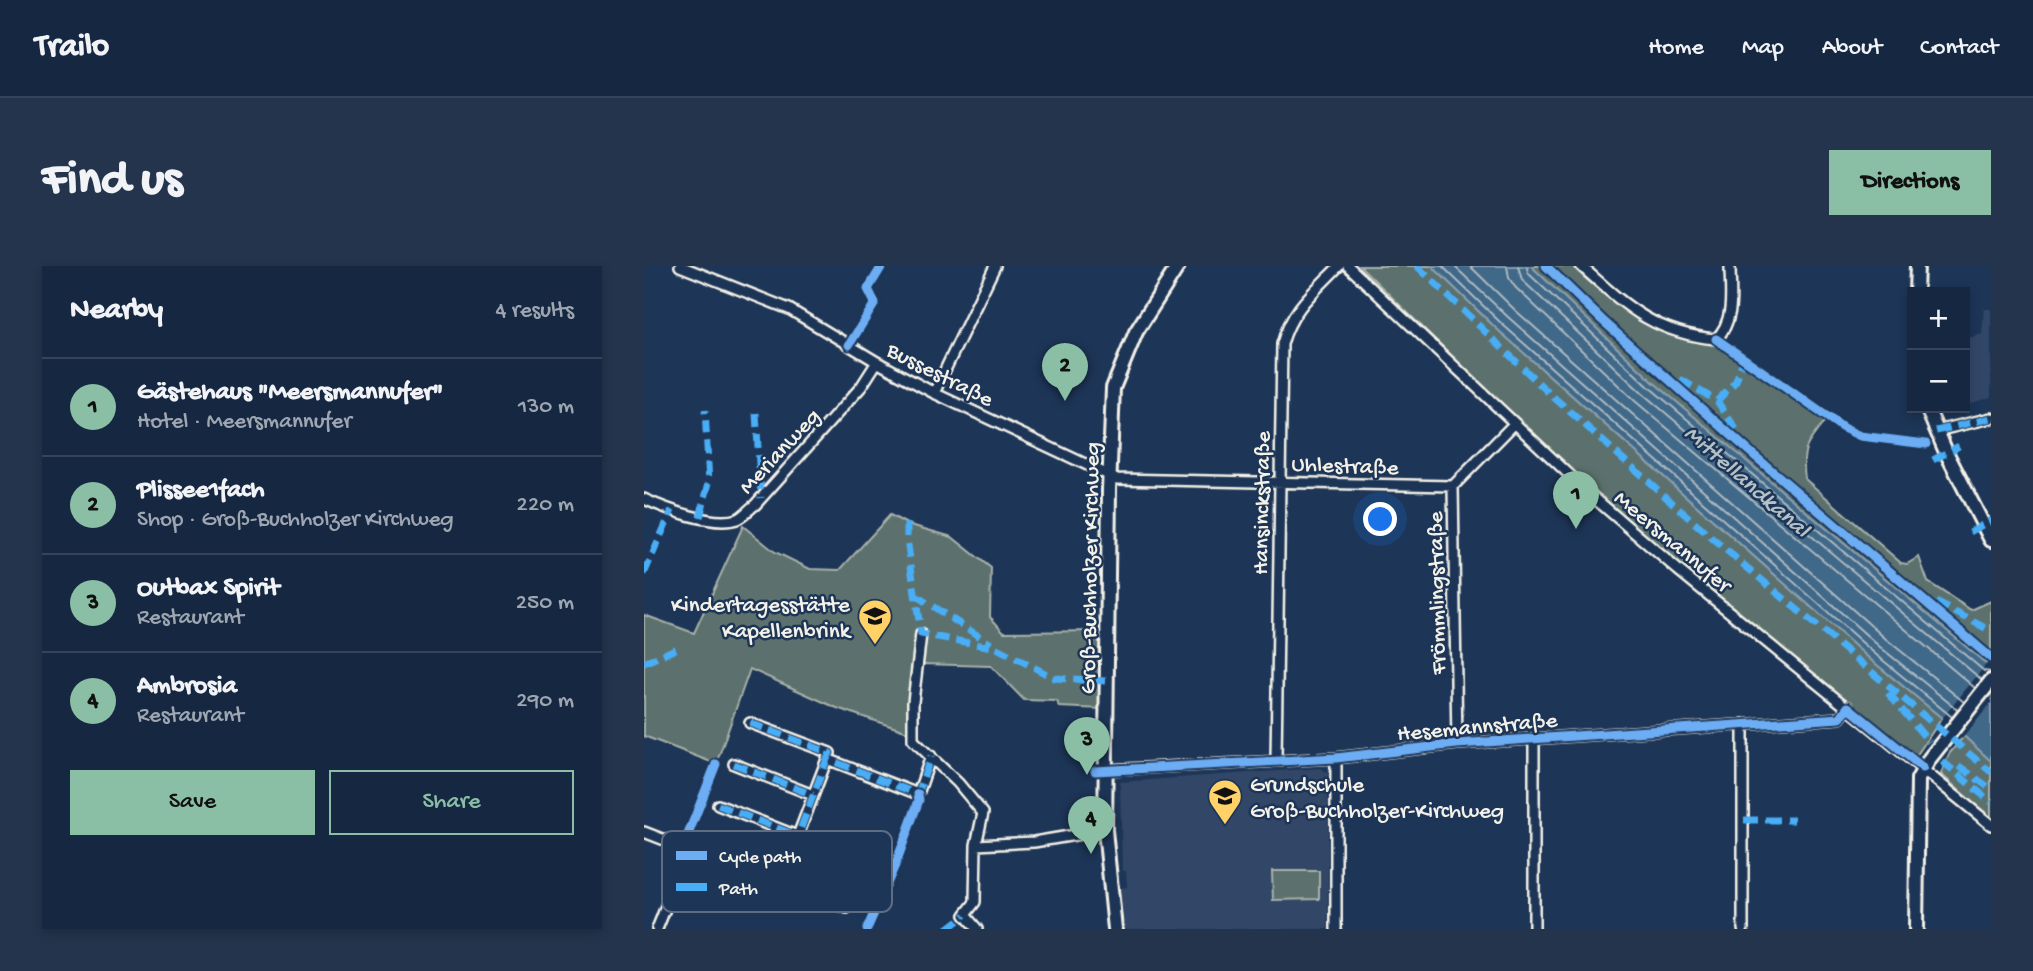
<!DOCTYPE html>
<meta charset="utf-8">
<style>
body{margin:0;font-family:"Gochi Hand",sans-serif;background:#23344c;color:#f1f3f6}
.controls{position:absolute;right:21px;top:21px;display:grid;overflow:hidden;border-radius:0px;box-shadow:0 4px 10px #0003}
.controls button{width:63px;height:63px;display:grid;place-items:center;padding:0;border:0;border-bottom:2px solid #35445a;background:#162841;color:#f1f3f6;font:35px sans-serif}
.you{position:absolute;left:737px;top:254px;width:24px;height:24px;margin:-18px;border:5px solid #fff;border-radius:50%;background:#1a73e8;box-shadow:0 0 0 10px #1a73e833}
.badge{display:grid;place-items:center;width:46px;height:46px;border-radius:50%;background:#8abfa5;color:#111;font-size:23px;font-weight:700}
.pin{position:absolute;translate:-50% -58px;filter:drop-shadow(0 2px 4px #0008)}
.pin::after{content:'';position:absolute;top:37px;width:24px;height:21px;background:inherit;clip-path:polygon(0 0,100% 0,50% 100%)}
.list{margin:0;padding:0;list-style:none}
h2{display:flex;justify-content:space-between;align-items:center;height:91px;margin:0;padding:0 28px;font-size:30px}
h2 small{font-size:23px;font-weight:400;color:#9ea6b1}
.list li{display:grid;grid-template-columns:46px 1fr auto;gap:21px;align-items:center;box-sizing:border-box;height:98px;padding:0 28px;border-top:2px solid #35445a}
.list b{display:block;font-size:26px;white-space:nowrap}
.list p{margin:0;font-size:23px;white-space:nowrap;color:#9ea6b1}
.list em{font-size:23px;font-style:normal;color:#9ea6b1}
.actions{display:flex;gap:14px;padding:21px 28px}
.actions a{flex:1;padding:16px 0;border:2px solid #8abfa5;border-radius:0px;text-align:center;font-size:24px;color:#8abfa5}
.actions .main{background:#8abfa5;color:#111}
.map{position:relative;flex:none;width:1347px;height:663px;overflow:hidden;border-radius:0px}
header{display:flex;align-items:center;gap:42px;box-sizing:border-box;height:98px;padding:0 35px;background:#162841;border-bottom:2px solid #35445a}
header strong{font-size:33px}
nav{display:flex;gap:38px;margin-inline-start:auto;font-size:24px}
.intro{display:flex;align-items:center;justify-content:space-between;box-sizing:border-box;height:168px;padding:0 42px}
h1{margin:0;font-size:49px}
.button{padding:18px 32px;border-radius:0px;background:#8abfa5;color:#111;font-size:24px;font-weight:700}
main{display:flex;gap:42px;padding:0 42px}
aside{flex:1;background:#162841;border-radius:0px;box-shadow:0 4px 10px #0003}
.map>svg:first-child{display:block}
.built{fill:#304668}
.green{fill:#5b716d;stroke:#a8b1aa;stroke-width:2}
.water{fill:#416788;stroke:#899eae;stroke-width:2}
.pier{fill:#1d3557}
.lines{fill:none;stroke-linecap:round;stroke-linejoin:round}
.shore{stroke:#acbac2;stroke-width:2}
.minor-casing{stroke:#f4f1e8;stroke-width:14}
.tertiary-casing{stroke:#f4f1e8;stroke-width:18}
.minor{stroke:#1d3557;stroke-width:9}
.tertiary{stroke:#1d3557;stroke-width:12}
.quiet{stroke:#49aef6;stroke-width:7;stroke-dasharray:14 7;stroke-linecap:butt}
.cycleway-casing{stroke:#1d3557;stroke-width:13}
.cycleway{stroke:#6dadf4;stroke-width:9}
.labels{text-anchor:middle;stroke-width:5;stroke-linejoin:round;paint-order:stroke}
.street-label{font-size:23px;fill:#f4f1e8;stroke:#1d3557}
.poi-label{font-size:23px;fill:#f4f1e8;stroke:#1d3557;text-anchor:end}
.water-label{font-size:24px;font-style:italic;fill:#b5c1c6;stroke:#1d3557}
.key{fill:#1d3557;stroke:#5e6d82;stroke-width:2}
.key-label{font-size:19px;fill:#f4f1e8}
</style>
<header>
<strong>Trailo</strong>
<nav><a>Home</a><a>Map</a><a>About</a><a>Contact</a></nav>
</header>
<div class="intro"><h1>Find us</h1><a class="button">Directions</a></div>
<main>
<aside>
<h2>Nearby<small>4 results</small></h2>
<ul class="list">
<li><span class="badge">1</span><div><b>Gästehaus &quot;Meersmannufer&quot;</b><p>Hotel · Meersmannufer</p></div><em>130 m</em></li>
<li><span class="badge">2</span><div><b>Plissee1fach</b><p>Shop · Groß-Buchholzer Kirchweg</p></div><em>220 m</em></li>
<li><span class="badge">3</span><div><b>Outbax Spirit</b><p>Restaurant</p></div><em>250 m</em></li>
<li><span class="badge">4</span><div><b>Ambrosia</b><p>Restaurant</p></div><em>290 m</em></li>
</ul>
<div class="actions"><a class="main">Save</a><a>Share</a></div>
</aside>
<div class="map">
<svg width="1347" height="663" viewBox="0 0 1347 663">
<rect width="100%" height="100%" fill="#1d3557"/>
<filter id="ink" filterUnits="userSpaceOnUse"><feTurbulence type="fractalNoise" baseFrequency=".0143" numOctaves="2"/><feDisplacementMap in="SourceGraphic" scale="14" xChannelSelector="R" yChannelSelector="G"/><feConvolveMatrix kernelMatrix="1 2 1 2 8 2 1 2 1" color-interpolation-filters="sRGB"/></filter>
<g filter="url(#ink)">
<path class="built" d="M1340,43H1347V131L1321,139V73L1338,68Z
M677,502L684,507V663H481L476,622L483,621L482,605L478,604L476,516Z"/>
<path class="green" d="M716,0H788L853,63L1226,393L1298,452L1272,490C1170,408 1067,327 969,241C882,164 799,81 716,0Z
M887,0H930L995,55L1026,69L1075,80L1182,154C1163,177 1157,182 1161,213L1257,297L1263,298L1275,291L1284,316L1327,344L1347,335V392L1342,398L1008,115Z
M246,249L263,258L308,271L347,302L346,351L360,366L458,365V443L415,441L413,435L380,434L347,400L278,398L273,439V469L193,442L106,403L72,498L0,470V349L50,367L99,260L131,286L166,303L196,304Z
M1320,470L1347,495V553L1297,508L1305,488Z
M628,605H675V633L629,634Z"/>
<path class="water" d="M788,0H887L1008,115L1347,402V495L1320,470L1226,393L853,63Z"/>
<path class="pier" d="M1345,395L1347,397V437L1318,473L1296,455Z"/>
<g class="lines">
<path class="shore" d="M798,0L858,58L1230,387L1308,451
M810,0L864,51L1236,381L1314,444
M826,0L871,44L1242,373L1320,436
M863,0L865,12L871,21L991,135L1331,422
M874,0L878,14L998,127L1338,414
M882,0L885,8L1004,120L1340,405L1347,406"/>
<g class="minor-casing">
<path id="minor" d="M36,0L145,43L233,96L290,127L473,213L809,220
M704,0L948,230L1034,304L1347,559
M937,0C982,40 1009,67 1072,73C1092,54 1086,25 1086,0
M290,127L351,0
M1292,165L1347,152
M0,233C22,243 70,261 93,253C99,251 105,243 111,239L217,121L233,96
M277,368L269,436V474L314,517L339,547L332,579L331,636L321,649L333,663
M106,457L186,487L183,493
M1099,458V663
M813,478L809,220L870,158
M692,492V663
M632,494L638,78C648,42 670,26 695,0
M90,498L169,529
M461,504L692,492L813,478L1196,452L1204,441
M74,539L153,570
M0,566L31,578C35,606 24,637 13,663
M151,575L219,601
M31,578L136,617L183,493L274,528L287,490
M332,579L390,576L461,564
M136,617L203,642
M890,663V473"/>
</g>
<g class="tertiary-casing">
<path id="tertiary" d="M1272,26L1273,0
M1283,142L1302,186L1347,274
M471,663L461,564L465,224L469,122L492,66L534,0
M1272,663L1274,513L1286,492L1347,415"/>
</g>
<use href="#minor" class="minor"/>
<use href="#tertiary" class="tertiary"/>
<path class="quiet" d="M773,0L906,128L1069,273L1347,506
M1036,113L1073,135L1094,166
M1073,135L1092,115L1099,94
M112,147L117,232
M1292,165L1347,152
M1289,194L1315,180
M56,251L65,217L61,144
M263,257V273L277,368L353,382L410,412L462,415
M1326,266L1347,254
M0,308L28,244
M271,329L347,378
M1292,336L1347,365
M0,397L38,380
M1244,427L1285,476
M106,457L186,487L183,493
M1298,495L1347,536
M90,498L169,529
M1315,500L1347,523
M74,539L153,570
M1100,554H1150
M151,575L219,601
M34,579L136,617L183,493L274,528L287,490
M136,617L203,642
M303,663L321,649"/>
<g class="cycleway-casing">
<path id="cycleway" d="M902,0L958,54L1105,185L1347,392
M1072,73L1199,162L1216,170L1282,178
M205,79L231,37L224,23L238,0
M451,505L692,492L813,478L1196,452L1204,441L1279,502
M39,581L72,498
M223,663L252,597L275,534L274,528"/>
</g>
<use href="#cycleway" class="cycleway"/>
</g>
</g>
<defs>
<g id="school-pin" transform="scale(1.75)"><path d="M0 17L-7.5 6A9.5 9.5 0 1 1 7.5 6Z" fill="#ffd166" stroke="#1d3557"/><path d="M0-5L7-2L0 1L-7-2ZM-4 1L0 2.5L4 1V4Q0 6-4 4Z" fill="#111"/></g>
</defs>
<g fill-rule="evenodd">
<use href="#school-pin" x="231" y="350"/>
<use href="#school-pin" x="581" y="530"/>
</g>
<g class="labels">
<g class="street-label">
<text transform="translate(297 107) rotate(27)" y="8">Bussestraße</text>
<text transform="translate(134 184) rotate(-47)" y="8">Merianweg</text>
<text transform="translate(701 198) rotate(2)" y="8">Uhlestraße</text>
<text transform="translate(616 237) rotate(-89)" y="8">Hansinckstraße</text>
<text transform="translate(1030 274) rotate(40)" y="8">Meersmannufer</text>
<text transform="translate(444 302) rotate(-89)" y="8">Groß-Buchholzer Kirchweg</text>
<text transform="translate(791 327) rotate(-91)" y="8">Frömmlingstraße</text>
<text transform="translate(833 459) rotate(-5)" y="8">Hesemannstraße</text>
</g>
<g class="poi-label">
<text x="206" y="345">Kindertagesstätte<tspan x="206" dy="26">Kapellenbrink</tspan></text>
<text x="606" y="525" text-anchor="start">Grundschule<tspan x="606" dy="26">Groß-Buchholzer-Kirchweg</tspan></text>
</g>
<g class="water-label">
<text transform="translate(1104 214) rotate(41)" y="8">Mittellandkanal</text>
</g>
</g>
<rect x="18" y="565" width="230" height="81" rx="10" class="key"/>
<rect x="32" y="585" width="31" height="9" fill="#6dadf4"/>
<rect x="32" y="617" width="31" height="8" fill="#49aef6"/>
<g class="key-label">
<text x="75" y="596">Cycle path</text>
<text x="75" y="628">Path</text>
</g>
</svg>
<div class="controls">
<button>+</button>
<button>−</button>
</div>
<div class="you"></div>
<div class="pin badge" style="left:932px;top:263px">1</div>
<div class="pin badge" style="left:421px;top:135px">2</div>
<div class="pin badge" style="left:443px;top:509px">3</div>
<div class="pin badge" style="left:447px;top:588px">4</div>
</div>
</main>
